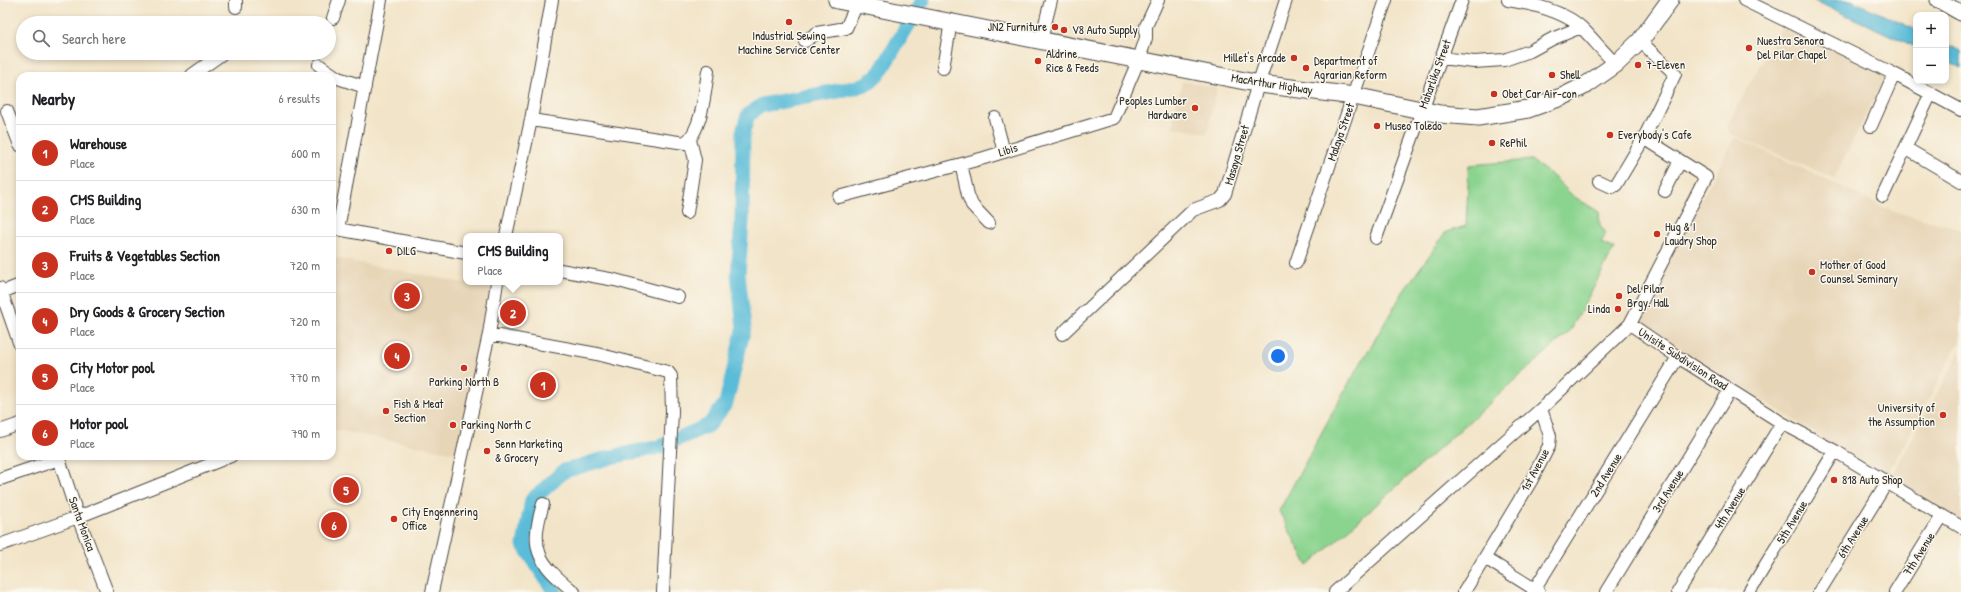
<!DOCTYPE html>
<meta charset="utf-8">
<style>
body{margin:0;font-family:"Patrick Hand",sans-serif;background:#f6f6f6;color:#202124}
.controls{position:absolute;right:12px;top:12px;display:grid;overflow:hidden;border-radius:8px;box-shadow:0 2px 6px #0003}
.controls button{width:36px;height:36px;display:grid;place-items:center;padding:0;border:0;border-bottom:1px solid #e0e0e0;background:#fff;color:#202124;font:20px sans-serif}
.you{position:absolute;left:1278px;top:356px;width:14px;height:14px;margin:-10px;border:3px solid #fff;border-radius:50%;background:#1a73e8;box-shadow:0 0 0 6px #1a73e833}
.badge{display:grid;place-items:center;width:26px;height:26px;border-radius:50%;background:#c8321e;color:#fff;font-size:13px;font-weight:700}
.pin{position:absolute;translate:-50% -50%;border:2px solid #fff;box-shadow:0 1px 4px #0006}
.popup{position:absolute;left:463px;top:233px;width:100px;height:52px;box-sizing:border-box;display:grid;place-content:center;border-radius:8px;background:#fff;filter:drop-shadow(0 1px 3px #0005);font-size:13px;white-space:nowrap;color:#757577}
.popup b{font-size:15px;color:#202124}
.popup::after{content:'';position:absolute;left:50%;top:100%;margin-left:-8px;border:8px solid transparent;border-top-color:#fff}
.list{margin:0;padding:0;list-style:none}
h2{display:flex;justify-content:space-between;align-items:center;height:52px;margin:0;padding:0 16px;font-size:17px}
h2 small{font-size:13px;font-weight:400;color:#757577}
.list li{display:grid;grid-template-columns:26px 1fr auto;gap:12px;align-items:center;box-sizing:border-box;height:56px;padding:0 16px;border-top:1px solid #e0e0e0}
.list b{display:block;font-size:15px;white-space:nowrap}
.list p{margin:0;font-size:13px;white-space:nowrap;color:#757577}
.list em{font-size:13px;font-style:normal;color:#757577}
.icon{flex:none;width:22px;height:22px;fill:none;stroke:currentColor;stroke-width:2;stroke-linecap:round;stroke-linejoin:round}
.map{position:relative;flex:none;width:1961px;height:592px;overflow:hidden}
.search{position:absolute;background:#fff;box-shadow:0 2px 6px #0003;left:16px;top:16px;width:320px;height:44px;display:flex;align-items:center;gap:10px;box-sizing:border-box;padding:0 14px;border-radius:22px;color:#757577;font-size:15px}
.panel{position:absolute;background:#fff;box-shadow:0 2px 6px #0003;left:16px;top:72px;width:320px;height:388px;border-radius:12px}
.map>svg:first-child{display:block}
.built{fill:#e7d5b7}
.green{fill:#8bd48f;stroke:#5b805d}
.water{fill:#5abcd8;stroke:#427482}
.lines{fill:none;stroke-linecap:round;stroke-linejoin:round}
.river{stroke:#5abcd8;stroke-width:15}
.minor-casing{stroke:#494743;stroke-width:14}
.major-casing{stroke:#494743;stroke-width:17}
.highway-casing{stroke:#494743;stroke-width:19}
.minor{stroke:#fff;stroke-width:12}
.major{stroke:#fff;stroke-width:15}
.highway{stroke:#fff;stroke-width:17}
.poi-dot{fill:#c8321e;stroke:#fbf7ec;stroke-width:1.5}
.labels{text-anchor:middle;stroke-width:3;stroke-linejoin:round;paint-order:stroke}
.poi-label{font-size:12px;fill:#2b2b2b;stroke:#fbf7ec;text-anchor:start}
.street-label{font-size:12px;fill:#2b2b2b;stroke:#fbf7ec}
</style>
<div class="map">
<svg width="1961" height="592" viewBox="0 0 1961 592">
<rect width="100%" height="100%" fill="#fbf7ec"/>
<filter id="ink" filterUnits="userSpaceOnUse"><feTurbulence type="fractalNoise" baseFrequency=".025" numOctaves="2"/><feDisplacementMap in="SourceGraphic" scale="8" xChannelSelector="R" yChannelSelector="G"/><feConvolveMatrix kernelMatrix="1 2 1 2 8 2 1 2 1" color-interpolation-filters="sRGB"/></filter>
<filter id="wash" filterUnits="userSpaceOnUse"><feTurbulence type="fractalNoise" baseFrequency=".012" numOctaves="4" result="noise"/><feDisplacementMap in="SourceGraphic" scale="16" xChannelSelector="R" yChannelSelector="G"/><feGaussianBlur stdDeviation="0.9" result="paint"/><feColorMatrix in="noise" values="0 0 0 0 0 0 0 0 0 0 0 0 0 0 0 0 0 1.4 0 .05"/><feComposite in="paint" operator="in"/></filter>
<g filter="url(#wash)">
<rect width="100%" height="100%" fill="#f2e4c8"/>
<path class="built" d="M1783,24L1887,73L1834,178L1731,134L1726,127Z
M1182,81L1217,88L1207,134L1172,127Z
M1735,137L1892,211L1961,229V339L1886,478L1642,324L1640,314Z
M334,258L495,289L460,454L332,429V269Z
M1961,350V524L1889,481Z"/>
<path class="green" d="M1531,160L1555,178L1573,196L1599,212L1600,226L1606,233L1601,243L1614,249L1570,331L1308,566L1279,511L1342,395L1403,292L1446,232L1466,226L1469,165Z"/>
<path class="water" d="M1813,0H1851L1916,30V47Z
M1946,44L1961,51V68L1946,61Z"/>
<g class="lines">
<path class="river" d="M555,592L524,545L532,500L564,471L611,457L659,447L709,425L726,403L744,327L738,274L742,222L743,132L748,115L762,105L854,88L868,83L880,72L923,0"/>
</g>
</g>
<g filter="url(#ink)">
<g class="lines">
<g class="minor-casing">
<path id="minor" d="M1508,0C1533,4 1564,11 1582,28C1594,40 1604,53 1616,64
M1744,0L1894,74L1961,110
M236,7V0
M333,18L339,0
M1041,40L1051,0
M805,41L817,33L846,28L857,4
M1441,58L1474,62L1504,60L1530,51L1552,39L1581,27
M319,65L338,78L365,87
M943,68L951,22
M192,75L223,53
M7,111L20,145
M995,118L1004,152
M531,120L685,143C702,131 705,91 708,71
M1871,126L1894,74
M1907,149L1961,181
M961,164L968,195L972,205L989,223
M1599,181L1612,187L1616,185L1644,138
M1665,191L1680,161
M1883,196L1931,93
M839,197L984,158L1114,118L1139,59L1146,38V26L1158,0
M687,213L695,160L690,140
M332,228L466,253
M338,229L381,0
M506,236L531,120L552,0
M1376,238L1462,0
M1296,263L1386,0
M560,270L615,280L678,297
M0,288L20,345
M2,292L20,285
M1630,324L1678,357L1782,423L1835,451L1961,527
M489,334L597,354L668,372L671,376L672,412L663,592
M1062,334L1193,210L1220,200L1225,194L1253,100L1286,0
M0,431L20,424
M58,456L78,517L107,592
M0,479L59,459
M543,504C529,551 538,562 574,592
M0,545L78,517L231,456
M1485,558L1539,592
M432,592L489,334L497,282
M1335,592L1541,409L1630,324L1706,177L1644,138L1675,74L1640,41
M1464,592L1531,481L1549,446L1550,436L1541,409
M1533,592L1678,357
M1606,592L1730,390
M1678,592L1782,423
M1749,592L1835,451
M1819,592L1887,482
M1895,592L1942,516"/>
</g>
<g class="major-casing">
<path id="major" d="M1938,0L1961,13"/>
</g>
<g class="highway-casing">
<path id="highway" d="M837,0L1260,84L1354,96L1440,114L1478,117L1528,109L1564,96L1586,85L1616,64L1640,41L1670,0"/>
</g>
<use href="#minor" class="minor"/>
<use href="#major" class="major"/>
<use href="#highway" class="highway"/>
</g>
</g>
<g class="poi-dot">
<circle cx="789" cy="22" r="4"/>
<circle cx="1055" cy="27" r="4"/>
<circle cx="1064" cy="30" r="4"/>
<circle cx="1749" cy="48" r="4"/>
<circle cx="1294" cy="58" r="4"/>
<circle cx="1038" cy="61" r="4"/>
<circle cx="1638" cy="65" r="4"/>
<circle cx="1306" cy="68" r="4"/>
<circle cx="1552" cy="75" r="4"/>
<circle cx="1494" cy="94" r="4"/>
<circle cx="1195" cy="108" r="4"/>
<circle cx="1377" cy="126" r="4"/>
<circle cx="1610" cy="135" r="4"/>
<circle cx="1492" cy="143" r="4"/>
<circle cx="1657" cy="234" r="4"/>
<circle cx="389" cy="251" r="4"/>
<circle cx="1812" cy="272" r="4"/>
<circle cx="1619" cy="296" r="4"/>
<circle cx="1618" cy="309" r="4"/>
<circle cx="464" cy="368" r="4"/>
<circle cx="386" cy="411" r="4"/>
<circle cx="1943" cy="415" r="4"/>
<circle cx="453" cy="425" r="4"/>
<circle cx="487" cy="451" r="4"/>
<circle cx="1834" cy="480" r="4"/>
<circle cx="394" cy="519" r="4"/>
</g>
<g class="labels">
<g class="poi-label">
<text x="1047" y="31" text-anchor="end">JN2 Furniture</text>
<text x="1072" y="34">V8 Auto Supply</text>
<text x="789" y="40" text-anchor="middle">Industrial Sewing<tspan x="789" dy="14">Machine Service Center</tspan></text>
<text x="1757" y="45">Nuestra Senora<tspan x="1757" dy="14">Del Pilar Chapel</tspan></text>
<text x="1046" y="58">Aldrine<tspan x="1046" dy="14">Rice &amp; Feeds</tspan></text>
<text x="1286" y="62" text-anchor="end">Millet's Arcade</text>
<text x="1314" y="65">Department of<tspan x="1314" dy="14">Agrarian Reform</tspan></text>
<text x="1646" y="69">7-Eleven</text>
<text x="1560" y="79">Shell</text>
<text x="1502" y="98">Obet Car Air-con</text>
<text x="1187" y="105" text-anchor="end">Peoples Lumber<tspan x="1187" dy="14">Hardware</tspan></text>
<text x="1385" y="130">Museo Toledo</text>
<text x="1618" y="139">Everybody's Cafe</text>
<text x="1500" y="147">RePhil</text>
<text x="1665" y="231">Hug &amp; I<tspan x="1665" dy="14">Laudry Shop</tspan></text>
<text x="397" y="255">DILG</text>
<text x="1820" y="269">Mother of Good<tspan x="1820" dy="14">Counsel Seminary</tspan></text>
<text x="1627" y="293">Del Pilar<tspan x="1627" dy="14">Brgy. Hall</tspan></text>
<text x="1610" y="313" text-anchor="end">Linda</text>
<text x="464" y="386" text-anchor="middle">Parking North B</text>
<text x="394" y="408">Fish &amp; Meat<tspan x="394" dy="14">Section</tspan></text>
<text x="1935" y="412" text-anchor="end">University of<tspan x="1935" dy="14">the Assumption</tspan></text>
<text x="461" y="429">Parking North C</text>
<text x="495" y="448">Senn Marketing<tspan x="495" dy="14">&amp; Grocery</tspan></text>
<text x="1842" y="484">818 Auto Shop</text>
<text x="402" y="516">City Engennering<tspan x="402" dy="14">Office</tspan></text>
</g>
<g class="street-label">
<text transform="translate(1435 74) rotate(-70)" y="4">Maharlika Street</text>
<text transform="translate(1272 84) rotate(9)" y="4">MacArthur Highway</text>
<text transform="translate(1341 132) rotate(-71)" y="4">Malaya Street</text>
<text transform="translate(1008 150) rotate(-17)" y="4">Libis</text>
<text transform="translate(1237 155) rotate(-74)" y="4">Masaya Street</text>
<text transform="translate(1683 359) rotate(33)" y="4">Unisite Subdivision Road</text>
<text transform="translate(1535 470) rotate(-62)" y="4">1st Avenue</text>
<text transform="translate(1606 475) rotate(-58)" y="4">2nd Avenue</text>
<text transform="translate(1668 491) rotate(-58)" y="4">3rd Avenue</text>
<text transform="translate(1730 508) rotate(-58)" y="4">4th Avenue</text>
<text transform="translate(1792 522) rotate(-59)" y="4">5th Avenue</text>
<text transform="translate(82 524) rotate(70)" y="4">Santa Monica</text>
<text transform="translate(1853 537) rotate(-58)" y="4">6th Avenue</text>
<text transform="translate(1919 554) rotate(-58)" y="4">7th Avenue</text>
</g>
</g>
</svg>
<div class="controls">
<button>+</button>
<button>−</button>
</div>
<div class="you"></div>
<div class="pin badge" style="left:543px;top:385px">1</div>
<div class="pin badge" style="left:513px;top:313px">2</div>
<div class="popup"><b>CMS Building</b>Place</div>
<div class="pin badge" style="left:407px;top:296px">3</div>
<div class="pin badge" style="left:397px;top:356px">4</div>
<div class="pin badge" style="left:346px;top:490px">5</div>
<div class="pin badge" style="left:334px;top:525px">6</div>
<div class="search"><svg class="icon" aria-label="search" viewBox="0 0 24 24"><circle cx="10" cy="10" r="6"/><path d="M15 15l6 6"/></svg>Search here</div>
<section class="panel">
<h2>Nearby<small>6 results</small></h2>
<ul class="list">
<li><span class="badge">1</span><div><b>Warehouse</b><p>Place</p></div><em>600 m</em></li>
<li><span class="badge">2</span><div><b>CMS Building</b><p>Place</p></div><em>630 m</em></li>
<li><span class="badge">3</span><div><b>Fruits &amp; Vegetables Section</b><p>Place</p></div><em>720 m</em></li>
<li><span class="badge">4</span><div><b>Dry Goods &amp; Grocery Section</b><p>Place</p></div><em>720 m</em></li>
<li><span class="badge">5</span><div><b>City Motor pool</b><p>Place</p></div><em>770 m</em></li>
<li><span class="badge">6</span><div><b>Motor pool</b><p>Place</p></div><em>790 m</em></li>
</ul>
</section>
</div>
